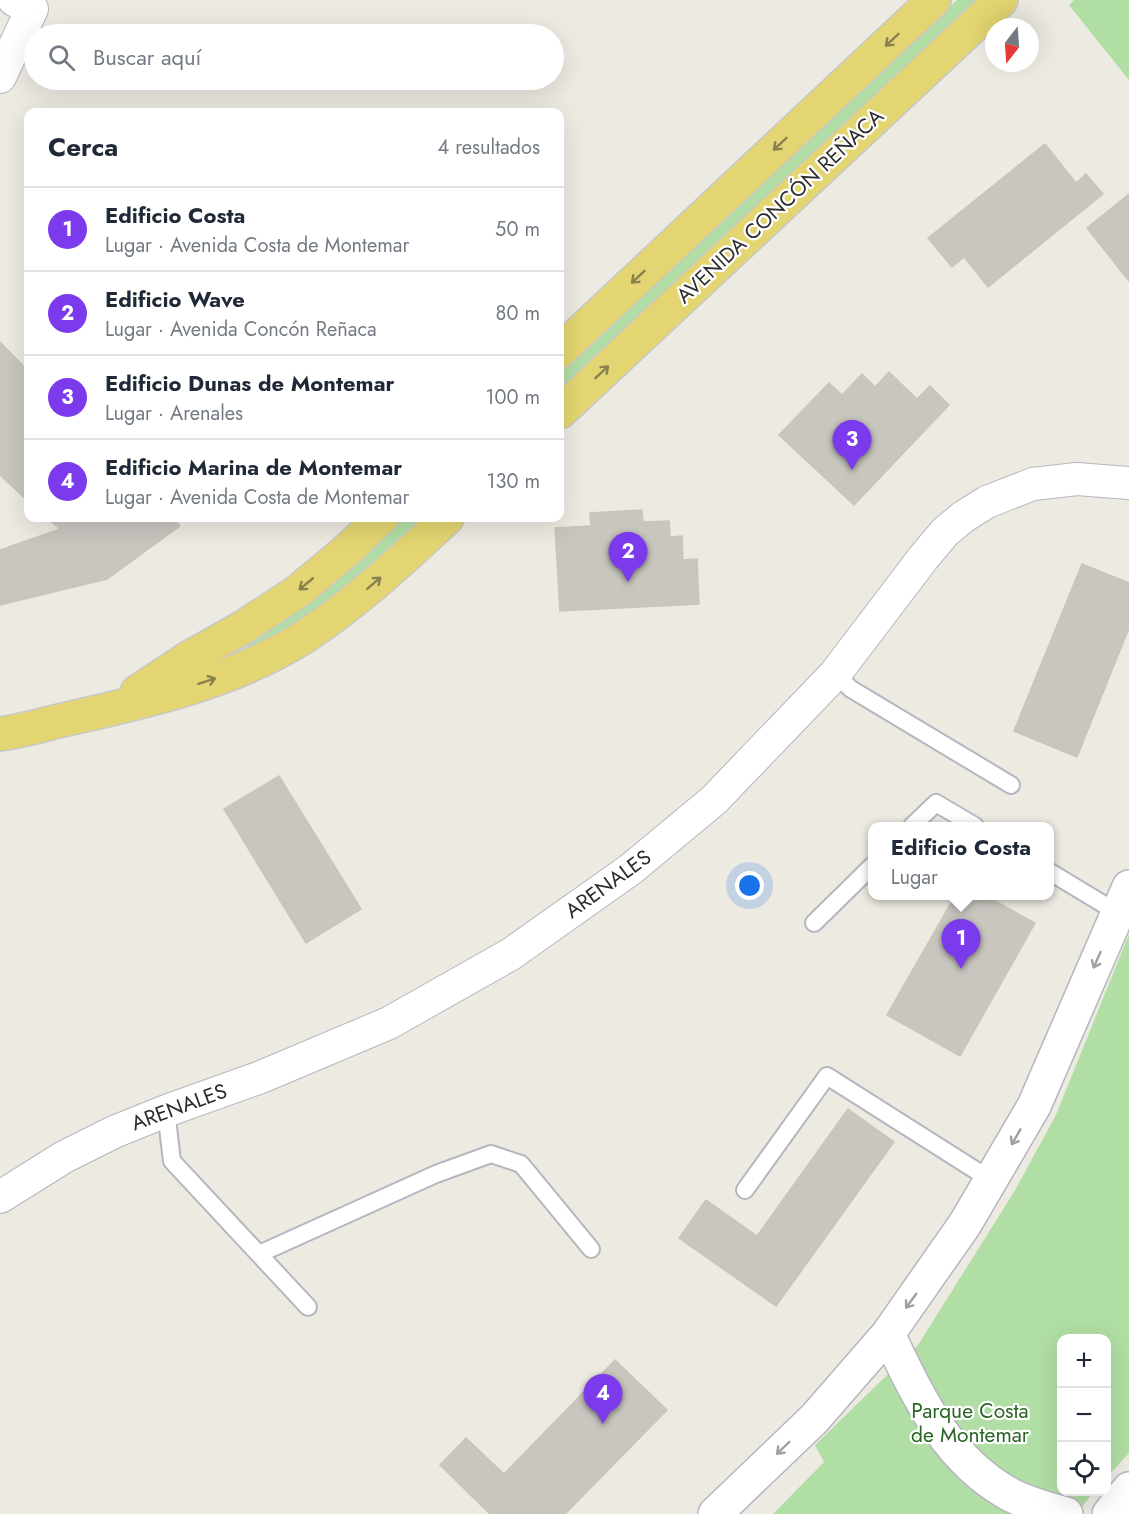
<!DOCTYPE html>
<html lang="es">
<meta charset="utf-8">
<style>
body{margin:0;font-family:Jost,sans-serif;background:#f6f6f7;color:#1f2937}
.controls{position:absolute;right:18px;bottom:18px;display:grid;overflow:hidden;border-radius:12px;box-shadow:0 6px 24px #0002}
.controls button{width:54px;height:54px;display:grid;place-items:center;padding:0;border:0;border-bottom:2px solid #e0e1e3;background:#fff;color:#1f2937;font:30px sans-serif}
.compass{position:absolute;left:985px;top:18px;width:54px;height:54px;border-radius:50%;background:#fff;box-shadow:0 6px 24px #0002;rotate:197deg}
.you{position:absolute;left:750px;top:886px;width:21px;height:21px;margin:-15px;border:4px solid #fff;border-radius:50%;background:#1a73e8;box-shadow:0 0 0 9px #1a73e833}
.badge{display:grid;place-items:center;width:39px;height:39px;border-radius:50%;background:#7c3aed;color:#fff;font-size:20px;font-weight:700}
.pin{position:absolute;translate:-50% -50px;filter:drop-shadow(0 2px 3px #0008)}
.pin::after{content:'';position:absolute;top:32px;width:21px;height:18px;background:inherit;clip-path:polygon(0 0,100% 0,50% 100%)}
.popup{position:absolute;left:868px;top:822px;width:186px;height:78px;box-sizing:border-box;display:grid;place-content:center;border-radius:12px;background:#fff;filter:drop-shadow(0 2px 4px #0005);font-size:20px;white-space:nowrap;color:#747a83}
.popup b{font-size:22px;color:#1f2937}
.popup::after{content:'';position:absolute;left:50%;top:100%;margin-left:-12px;border:12px solid transparent;border-top-color:#fff}
.list{margin:0;padding:0;list-style:none}
h2{display:flex;justify-content:space-between;align-items:center;height:78px;margin:0;padding:0 24px;font-size:26px}
h2 small{font-size:20px;font-weight:400;color:#747a83}
.list li{display:grid;grid-template-columns:39px 1fr auto;gap:18px;align-items:center;box-sizing:border-box;height:84px;padding:0 24px;border-top:2px solid #e0e1e3}
.list b{display:block;font-size:22px;white-space:nowrap}
.list p{margin:0;font-size:20px;white-space:nowrap;color:#747a83}
.list em{font-size:20px;font-style:normal;color:#747a83}
.icon{flex:none;width:33px;height:33px;fill:none;stroke:currentColor;stroke-width:2;stroke-linecap:round;stroke-linejoin:round}
.map{position:relative;flex:none;width:1129px;height:1514px;overflow:hidden}
.search{position:absolute;background:#fff;box-shadow:0 6px 24px #0002;left:24px;top:24px;width:540px;height:66px;display:flex;align-items:center;gap:15px;box-sizing:border-box;padding:0 21px;border-radius:33px;color:#747a83;font-size:22px}
.panel{position:absolute;background:#fff;box-shadow:0 6px 24px #0002;left:24px;top:108px;width:540px;height:414px;border-radius:12px}
.map>svg:first-child{display:block}
.green{fill:#b1dea4}
.building{fill:#c9c6c0;stroke:#c9c5bb;stroke-width:1.5}
.lines{fill:none;stroke-linecap:round;stroke-linejoin:round}
.service-casing{stroke:#b5b6bf;stroke-width:20}
.minor-casing{stroke:#b5b6bf;stroke-width:34}
.tertiary-casing{stroke:#b5b6bf;stroke-width:36}
.primary-casing{stroke:#c8c8c8;stroke-width:36}
.service{stroke:#fff;stroke-width:16}
.minor{stroke:#fff;stroke-width:32}
.tertiary{stroke:#fff;stroke-width:33}
.primary{stroke:#e3d571;stroke-width:33}
.oneway{stroke:#88814f}
.oneway2{stroke:#a0a0a0}
.labels{text-anchor:middle;stroke-width:4.5;stroke-linejoin:round;paint-order:stroke}
.street-label{font-size:21px;fill:#2d2d2d;stroke:#fff}
.park-label{font-size:21px;fill:#296523;stroke:#fff}
</style>
<div class="map">
<svg width="1129" height="1514" viewBox="0 0 1129 1514">
<rect width="100%" height="100%" fill="#edeae2"/>
<path class="green" d="M957,0H978L560,389V369Z
M1074,0H1129V80L1069,5Z
M400,518H421L366,568L317,610L253,649L248,648L244,642L356,558Z
M1129,934V1453L1107,1477L1106,1338H1062V1492H1093L1077,1514H773L824,1462L815,1445L918,1345L1014,1192L1056,1115Z"/>
<path class="building" d="M1045,144L1076,183L1086,174L1103,194L988,287L964,257L952,267L928,238Z
M1129,194V281L1087,228Z
M0,342L28,371V501L0,475Z
M889,372L917,399L930,386L949,405L854,505L779,435L829,383L842,395L862,374L875,387Z
M642,510L643,522L669,521L670,537L682,536L683,560L697,559L699,604L560,611L555,528L591,526L590,513Z
M47,518H172L180,526L107,579L0,605V550L60,529Z
M1082,564L1129,583V628L1077,757L1014,731Z
M279,776L361,909L306,943L224,809Z
M955,896H986L1035,923L960,1056L887,1015Z
M848,1109L894,1142L776,1306L679,1238L706,1200L757,1236Z
M615,1360L667,1410L565,1514H490L440,1465L466,1438L504,1474Z"/>
<g class="lines">
<g class="service-casing">
<path id="service" d="M835,674L851,689L1011,785
M912,826L936,803L975,826
M1050,872L1118,913
M814,923L872,866
M166,1111L172,1161L308,1307
M745,1190L827,1076L991,1180
M259,1254L436,1174L491,1154L521,1164L591,1249"/>
</g>
<g class="minor-casing">
<path id="minor" d="M0,77L32,9L14,0
M0,1197L64,1157L114,1132L166,1111L261,1077L389,1023L511,954L631,869L714,800L835,674L924,557L945,532L963,517L987,502L1033,484L1077,479L1129,483"/>
</g>
<g class="tertiary-casing">
<path id="tertiary" d="M888,1334C918,1396 946,1459 1009,1494C1026,1503 1047,1509 1066,1514
M715,1514L815,1418L888,1334L965,1224L1034,1106L1129,887
M1109,1514L1129,1489"/>
</g>
<g class="primary-casing">
<path id="primary" d="M560,351L934,0
M560,412L1001,0
M137,692L187,659L242,628L297,592L345,552L381,518
M0,734C22,731 45,724 67,719C148,701 236,681 307,635C358,601 403,559 447,518"/>
</g>
<use href="#service" class="service"/>
<use href="#minor" class="minor"/>
<use href="#tertiary" class="tertiary"/>
<use href="#primary" class="primary"/>
</g>
<defs><path id="oneway-shaft" d="M-6 0H5M1.5-3L5.5 0L1.5 3" fill="none" stroke-width="1.6" stroke-linecap="round" stroke-linejoin="round" transform="scale(1.5)"/></defs>
<g class="oneway">
<use href="#oneway-shaft" transform="translate(892 40) rotate(137)"/>
<use href="#oneway-shaft" transform="translate(780 144) rotate(137)"/>
<use href="#oneway-shaft" transform="translate(638 277) rotate(137)"/>
<use href="#oneway-shaft" transform="translate(602 372) rotate(-43)"/>
<use href="#oneway-shaft" transform="translate(374 583) rotate(-41)"/>
<use href="#oneway-shaft" transform="translate(306 584) rotate(140)"/>
<use href="#oneway-shaft" transform="translate(207 681) rotate(-18)"/>
</g>
<g class="oneway2">
<use href="#oneway-shaft" transform="translate(1097 960) rotate(114)"/>
<use href="#oneway-shaft" transform="translate(1016 1137) rotate(120)"/>
<use href="#oneway-shaft" transform="translate(911 1301) rotate(126)"/>
<use href="#oneway-shaft" transform="translate(783 1448) rotate(136)"/>
</g>
<g class="labels">
<g class="street-label">
<text transform="translate(780 206) rotate(-43)" y="7">AVENIDA CONCÓN REÑACA</text>
<text transform="translate(608 884) rotate(-36)" y="7">ARENALES</text>
<text transform="translate(179 1107) rotate(-20)" y="7">ARENALES</text>
</g>
<g class="park-label">
<text x="970" y="1418">Parque Costa<tspan x="970" dy="24">de Montemar</tspan></text>
</g>
</g>
</svg>
<div class="controls">
<button>+</button>
<button>−</button>
<button><svg class="icon" aria-label="locate" viewBox="0 0 24 24"><circle cx="12" cy="12" r="6"/><path d="M12 2v4M12 18v4M2 12h4M18 12h4"/></svg></button>
</div>
<svg class="compass" viewBox="-18 -18 36 36"><path d="M0-13l5 13h-10z" fill="#e53935"/><path d="M0 13l5-13h-10z" fill="#747a83"/></svg>
<div class="you"></div>
<div class="pin badge" style="left:961px;top:969px">1</div>
<div class="popup"><b>Edificio Costa</b>Lugar</div>
<div class="pin badge" style="left:628px;top:582px">2</div>
<div class="pin badge" style="left:852px;top:470px">3</div>
<div class="pin badge" style="left:603px;top:1424px">4</div>
<div class="search"><svg class="icon" aria-label="search" viewBox="0 0 24 24"><circle cx="10" cy="10" r="6"/><path d="M15 15l6 6"/></svg>Buscar aquí</div>
<section class="panel">
<h2>Cerca<small>4 resultados</small></h2>
<ul class="list">
<li><span class="badge">1</span><div><b>Edificio Costa</b><p>Lugar · Avenida Costa de Montemar</p></div><em>50 m</em></li>
<li><span class="badge">2</span><div><b>Edificio Wave</b><p>Lugar · Avenida Concón Reñaca</p></div><em>80 m</em></li>
<li><span class="badge">3</span><div><b>Edificio Dunas de Montemar</b><p>Lugar · Arenales</p></div><em>100 m</em></li>
<li><span class="badge">4</span><div><b>Edificio Marina de Montemar</b><p>Lugar · Avenida Costa de Montemar</p></div><em>130 m</em></li>
</ul>
</section>
</div>
